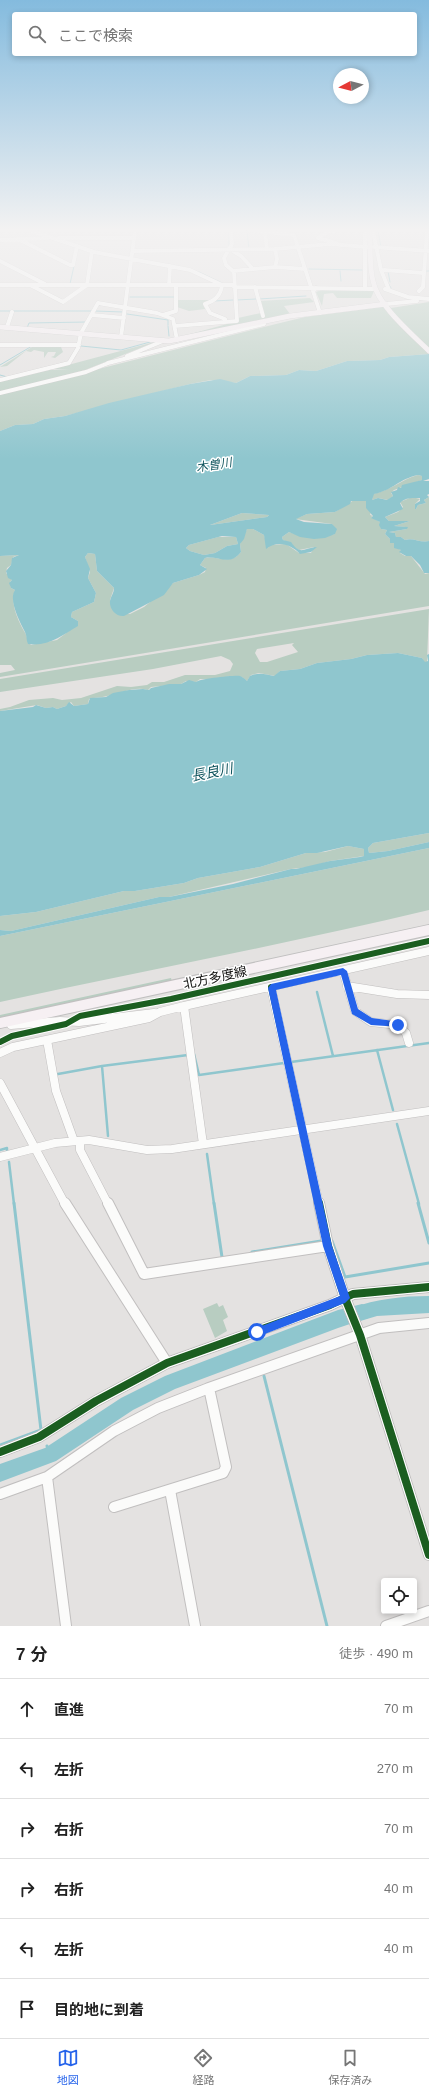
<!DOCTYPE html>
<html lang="ja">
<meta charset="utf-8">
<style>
body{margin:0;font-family:Helvetica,"Noto Sans JP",sans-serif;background:#f2f2f2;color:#222}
.controls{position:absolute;right:12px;bottom:12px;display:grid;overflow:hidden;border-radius:4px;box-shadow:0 2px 6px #0003}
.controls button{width:36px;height:36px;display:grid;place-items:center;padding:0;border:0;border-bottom:1px solid #e0e0e0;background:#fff;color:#222;font:20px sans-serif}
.compass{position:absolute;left:333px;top:68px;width:36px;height:36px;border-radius:50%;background:#fff;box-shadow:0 2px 6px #0003;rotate:263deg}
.stop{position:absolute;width:12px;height:12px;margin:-9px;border:3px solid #2563eb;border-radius:50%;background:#fff}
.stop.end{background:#2563eb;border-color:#fff;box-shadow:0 1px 4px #0008}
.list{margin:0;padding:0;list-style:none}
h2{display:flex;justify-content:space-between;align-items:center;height:52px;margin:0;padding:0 16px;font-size:17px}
h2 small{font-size:13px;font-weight:400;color:#767676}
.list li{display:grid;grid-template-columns:26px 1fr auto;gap:12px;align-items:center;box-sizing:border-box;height:60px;padding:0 16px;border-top:1px solid #e0e0e0}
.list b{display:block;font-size:15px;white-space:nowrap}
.list em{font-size:13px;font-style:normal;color:#767676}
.icon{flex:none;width:22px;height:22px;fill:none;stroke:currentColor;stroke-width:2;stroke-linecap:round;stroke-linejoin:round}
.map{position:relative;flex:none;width:429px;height:1626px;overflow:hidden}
.search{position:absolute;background:#fff;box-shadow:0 2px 6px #0003;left:12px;right:12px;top:12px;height:44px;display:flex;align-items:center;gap:10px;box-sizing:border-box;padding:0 14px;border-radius:4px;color:#767676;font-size:15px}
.sheet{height:412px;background:#fff}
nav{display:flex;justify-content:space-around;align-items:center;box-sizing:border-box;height:56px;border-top:1px solid #e0e0e0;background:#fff;font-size:11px;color:#767676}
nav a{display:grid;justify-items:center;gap:2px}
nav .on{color:#2563eb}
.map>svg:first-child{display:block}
.green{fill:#b8cdc1;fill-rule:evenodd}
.water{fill:#8fc6ce;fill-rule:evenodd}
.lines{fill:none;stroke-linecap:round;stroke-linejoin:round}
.stream-far2{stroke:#8fc6ce;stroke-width:1}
.stream-far1{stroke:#8fc6ce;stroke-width:2.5}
.stream{stroke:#8fc6ce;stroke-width:3}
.river{fill:#8fc6ce;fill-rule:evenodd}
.minor-far2-casing{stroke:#c1bfbf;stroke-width:4.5}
.minor-far1-casing{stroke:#c1bfbf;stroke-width:9}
.minor-casing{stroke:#c1bfbf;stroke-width:12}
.major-far1-casing{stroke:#c1c0c0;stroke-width:5.5}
.major-casing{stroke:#c1c0c0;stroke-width:12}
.minor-far2{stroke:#fbfbfa;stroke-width:4}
.minor-far1{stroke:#fbfbfa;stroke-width:8}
.minor{stroke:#fbfbfa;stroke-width:10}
.major-far1{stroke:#f6f0f3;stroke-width:5}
.major{stroke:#f6f0f3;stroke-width:10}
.cycleway-far1-casing{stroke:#fff;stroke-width:8}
.cycleway-casing{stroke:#fff;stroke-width:10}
.cycleway-far1{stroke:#1b5e20;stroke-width:6}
.cycleway{stroke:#1b5e20;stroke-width:8}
.route{fill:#2563eb}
.labels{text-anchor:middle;stroke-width:3;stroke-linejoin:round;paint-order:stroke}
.far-water-label{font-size:12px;font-style:italic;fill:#10555e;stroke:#fff}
.street-label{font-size:13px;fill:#11100f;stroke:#fff}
.water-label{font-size:14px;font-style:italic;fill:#10555e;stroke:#fff}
</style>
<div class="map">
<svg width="429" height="1626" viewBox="0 0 429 1626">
<rect width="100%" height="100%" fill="#e4e2e1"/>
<path class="green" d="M324,289L373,290L374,291L371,298H337L333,293L324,294L322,306L316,292Z
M310,298L314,302L284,306L290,314L183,336L238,321V318L261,313L259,301Z
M177,300H211L204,304L205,309L189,311L177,307Z
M429,302V354L389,357L380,360L347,361L316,371L299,370L286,375L250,376L236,383L211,380L190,384L65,416L44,419L33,424L15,425L0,431V394L276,324L305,317L389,306L391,308Z
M158,341L85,370L0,392V381L49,370L70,369H53Z
M32,347H61L63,352L55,358L51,357L54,356L56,352H48L44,358V352L34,350L31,352L26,351L7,366L0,367Z
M418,475L422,476V480L394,490L391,493L393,496L388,500L378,498L372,500L373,494C392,490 400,480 418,475Z
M412,497L420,499L415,504L416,509L418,505L426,503L424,500L429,497V541C420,543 413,537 405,540L401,537L396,538L395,533L389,532L407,529L406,527L394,526L410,521H389L385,517L398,512L403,507L400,502Z
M354,500L366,501L371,512L370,515L373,516L371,517L380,522L381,529L387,530L385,534L390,539V543H394L395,547L401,550L400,553L405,556H411L425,574L429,573V606L0,677V673L15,670L11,665H0V556L19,555L13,557L11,565L7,568L6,573L12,580L10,582L11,588L15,590C10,604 18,620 24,631C28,637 26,640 31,645L57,640L78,624V621L71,617L72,612L94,602L96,593L88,578L90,572L85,557L88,553L95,554L97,571L114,588L110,600L114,612L130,614L144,607L173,583L199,575L205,572L206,568L200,565L205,558C217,555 231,566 241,552L240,544L247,529H253L264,535L268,548L269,545L286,544L299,553H311L314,547L299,550L293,547L292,544L283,540L282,537L289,532C308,539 315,539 335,534L332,524L295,519L307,514L335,512Z
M242,513L269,515L267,517L210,525Z
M218,537H236L238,544L227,546L215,553L204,555L190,551L186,548L189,545Z
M429,609L427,662H424L422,658L398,653L367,655L351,659L317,663L300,669L280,671L275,676L259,673L251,675L247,681L242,677L231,676L214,679H200L196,682L186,681L181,684L151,687L148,690C135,686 121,693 107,696C101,698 95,697 89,699L88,704L74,706L71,702L66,706L57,709L53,707L46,708L37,705L0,711V709L10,707L29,700L53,698L62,700L81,698L117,686L131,687L147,685L152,682H164L185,675H215L230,671L233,664L230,660L221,656L153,669L0,692V679ZM294,643L292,645L298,652L267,662H260L255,653L257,649Z
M429,833V842L388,851L369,853L368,848L373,843Z
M348,846L364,849V856L330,861L310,867L291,869L169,897H159L11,931L0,930V916L36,912L124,891H135L184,883L198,878L260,867L306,853L325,852Z
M429,848V910C287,944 143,971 0,1002V936Z
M171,978L172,982L0,1020V1015Z
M217,1303L219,1307L223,1305L228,1317L223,1320L227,1331L215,1338L203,1309Z"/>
<path class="water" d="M429,354V479L423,481H429V494L427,495L429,497L424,500L426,503L418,505L416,509H415V504L420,501V498C412,498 406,497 400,503L403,509L385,517L389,521H410L394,526L408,527L407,529L389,532L395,533L396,537H401L405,540C413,537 420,543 429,541V573H424L420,565L411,556H406L399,552L401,550L394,548V543H390V539L385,534L387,530L381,529L379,525L380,522L371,518L373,516L366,508V501H351L350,504L335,512L307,514L296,519L304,522L332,524L337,529L335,534L325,538L314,539L300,537L289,532L282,537L283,540L291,542C301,556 303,548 317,547L311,552L300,554C291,544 277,540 266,549L264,535L253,529H247L244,539L240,544L241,552C230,567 217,555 205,558L200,565L207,569L199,575L173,583L164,595L124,616C116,617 109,609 110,601C111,596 114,593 114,588L97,571L95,554L88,553L85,557L90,569L88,578L96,593L94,602L72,612L71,617L78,621V626C63,635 48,647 28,644C26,640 27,636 25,632C20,622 8,600 15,590L11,588L9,583L12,580L8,578L6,571L11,565L12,558L19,555L0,556V431L15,425L33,424L44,419L65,416L109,403L190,384L220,379L236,383L250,376L286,375L299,370L316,371L347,361L380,360L389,357ZM418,475L422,476V480L402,485L401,488L398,487L397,490L391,492L393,496L387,500L378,498L372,500L374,494C393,490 399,479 418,475ZM242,513L269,515L267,517L210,525ZM222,536L236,537L238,544L227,546L215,553L204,555L190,551L186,548L189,545Z
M398,653L422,658L425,662L428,661L427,655L429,654V833L373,843L368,848L369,853L388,851L429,842V848L0,936V930L11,931L159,897H169L233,884L291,869H296L330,861L360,857L364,856V849L348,846L317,853H306L260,867L198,878L184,883L135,891H124L36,912L0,916V711L33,707L36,705L46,708L53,707L57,709L66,706L69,702L74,706L88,704L90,698L106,697L113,693L129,690L143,689L149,690L151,688L169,684H181L189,680L196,682C199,679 234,675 240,676C243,677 245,679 247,681L250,676C259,672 265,674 274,676L280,671L300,669L317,663L351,659L367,655Z
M429,1296V1313L377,1316L357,1322L351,1308C377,1299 402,1296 429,1296Z"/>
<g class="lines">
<path class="stream-far2" d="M229,231V237
M247,231L249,249
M378,231L381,247
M229,238V246
M309,269L362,270
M340,271L341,281
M388,271L390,282
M426,271H429
M199,272L222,283
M388,283L391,288
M70,284L74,266
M130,297H175
M259,299L306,296
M237,300L256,299
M214,301L233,300
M0,311H93
M95,311L123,312
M127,314L168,320V325
M168,326L169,336
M27,328L29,323L87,322
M81,346L121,350L150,342
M0,365L32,346
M0,375L7,377"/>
<path class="stream-far1" d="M317,992L333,1056
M377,1050L393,1110
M194,1054L199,1075L284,1063
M291,1062L429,1043
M102,1066L108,1136
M58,1074L102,1066L188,1055
M397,1124L419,1204
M0,1150L7,1148V1151
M207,1154L214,1204
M9,1162L14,1204"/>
<path class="stream" d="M214,1203L222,1257
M418,1203L429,1243
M332,1241L345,1277L429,1263
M252,1252L321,1241
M264,1376L327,1626
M0,1445L41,1430L14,1203
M47,1446L50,1455"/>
<path class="river" d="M362,1304L368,1306L370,1312L368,1318L338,1328L175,1389L133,1410L56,1461L0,1482V1464L45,1448L121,1398L165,1376L338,1310Z"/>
<g class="minor-far2-casing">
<path id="minor-far2" d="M32,231L94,252L190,270L222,285
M258,231L294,235
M335,231H329L318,238L336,243
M365,231V288
M373,231L381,270L389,290
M265,233L267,249
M294,235L311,287
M58,238H134
M18,239L70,265H73L77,246
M0,240L48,238
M374,247L429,251
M275,249L277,259L275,267
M133,251L275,249L330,244L367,247
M233,251L241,256L253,269
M0,261L45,284
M384,270L423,273
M233,271L275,267L305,269
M0,285H234
M169,285L170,266
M222,285C221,295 215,301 205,304L210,313L225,319
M32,286L63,302L87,285L92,251
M234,287L373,289
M255,287L263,316
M316,288L313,291L320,313
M385,289L408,297L429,299
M419,291L423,287L427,231
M386,304L417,301
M92,315L124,318
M163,315L176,311V285
M175,326L237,321L234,272L226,265L224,258L232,244L231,231
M7,327L12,312
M121,337L135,231
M0,345H79
M127,356L163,341
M108,363L264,324
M0,380L69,363L78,348L81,333L98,303L157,313L173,319L177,340
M0,393L86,372L111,362"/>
</g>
<g class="minor-far1-casing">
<path id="minor-far1" d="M343,971L355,1011L371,1022L398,1025L406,1033L409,1043
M347,986L397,994L429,995
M271,987L319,1204
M184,1006L203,1144
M11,1025L60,1021L79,1022L154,1013
M47,1040L56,1091L74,1141
M0,1053L13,1047L149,1018L160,1012L184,1006L429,951
M0,1083L65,1204
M80,1141V1150L108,1204
M0,1157L55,1143L89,1140L147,1150L172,1149L429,1111"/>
</g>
<g class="minor-casing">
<path id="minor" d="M65,1203L167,1363
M108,1203L144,1274L328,1246
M319,1203L328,1246L345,1298L360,1335L429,1555
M0,1452L39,1437L96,1401L167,1363L330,1305L353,1294L429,1287
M47,1477L66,1626
M170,1490L195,1626
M0,1494L47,1477L114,1431L158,1408L209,1388
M114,1507L223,1473L226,1467L209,1388L379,1328L429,1323
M386,1626L429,1611"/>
</g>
<g class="major-far1-casing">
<path id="major-far1" d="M369,231C371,247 369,265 373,281C378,306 411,333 429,351
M0,327L169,341L290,316L386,304"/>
</g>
<g class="major-casing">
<path id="major" d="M0,1023L429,930"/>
</g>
<use href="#minor-far2" class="minor-far2"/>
<use href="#minor-far1" class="minor-far1"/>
<use href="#minor" class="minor"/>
<use href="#major-far1" class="major-far1"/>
<use href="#major" class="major"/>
<g class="cycleway-far1-casing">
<path id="cycleway-far1" d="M271,987L319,1204
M0,1042L12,1036L66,1024L80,1016L171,999L429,941"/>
</g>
<g class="cycleway-casing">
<path id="cycleway" d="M319,1203L328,1246L345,1298L360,1335L429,1555
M0,1452L39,1437L96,1401L167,1363L330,1305L353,1294L429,1287"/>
</g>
<use href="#cycleway-far1" class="cycleway-far1"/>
<use href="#cycleway" class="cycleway"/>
</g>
<linearGradient id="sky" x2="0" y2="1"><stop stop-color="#84bbde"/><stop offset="0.5" stop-color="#f3f2f2"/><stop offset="1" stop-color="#f3f2f2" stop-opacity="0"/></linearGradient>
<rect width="429" height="459" fill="url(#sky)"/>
<path class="route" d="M343,968L347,971L358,1009L372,1018L401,1022V1027L371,1025L352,1014L341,975L276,990L332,1246L350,1298L345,1303L257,1337L253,1332L254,1329L340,1296L323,1246L268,988L271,984Z"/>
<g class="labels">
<g class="far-water-label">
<text transform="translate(214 465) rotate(-9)" y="4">木曽川</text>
</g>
<g class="street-label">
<text transform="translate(215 977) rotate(-12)" y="5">北方多度線</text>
</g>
<g class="water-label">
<text transform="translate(212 772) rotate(-11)" y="5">長良川</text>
</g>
</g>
</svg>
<div class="controls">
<button><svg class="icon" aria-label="locate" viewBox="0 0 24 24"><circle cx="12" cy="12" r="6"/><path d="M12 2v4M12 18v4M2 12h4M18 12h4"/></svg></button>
</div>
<svg class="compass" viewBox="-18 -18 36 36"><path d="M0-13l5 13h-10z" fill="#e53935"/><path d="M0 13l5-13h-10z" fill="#767676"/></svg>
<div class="stop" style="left:257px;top:1332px"></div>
<div class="stop end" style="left:398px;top:1025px"></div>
<div class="search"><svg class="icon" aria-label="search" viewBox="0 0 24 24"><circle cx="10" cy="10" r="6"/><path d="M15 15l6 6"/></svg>ここで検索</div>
</div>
<section class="sheet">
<h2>7 分<small>徒歩 · 490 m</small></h2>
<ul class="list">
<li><svg class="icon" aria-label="ahead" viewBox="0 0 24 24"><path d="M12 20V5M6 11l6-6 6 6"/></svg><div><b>直進</b></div><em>70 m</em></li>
<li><svg class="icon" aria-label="left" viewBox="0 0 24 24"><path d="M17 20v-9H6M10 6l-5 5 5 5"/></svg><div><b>左折</b></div><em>270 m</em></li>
<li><svg class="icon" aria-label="right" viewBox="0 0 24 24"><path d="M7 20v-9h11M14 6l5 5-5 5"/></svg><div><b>右折</b></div><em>70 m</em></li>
<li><svg class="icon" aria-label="right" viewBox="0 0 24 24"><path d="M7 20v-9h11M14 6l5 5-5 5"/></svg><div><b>右折</b></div><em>40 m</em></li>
<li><svg class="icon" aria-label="left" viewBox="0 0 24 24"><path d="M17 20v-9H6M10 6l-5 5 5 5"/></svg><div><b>左折</b></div><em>40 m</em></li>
<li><svg class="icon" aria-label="arrive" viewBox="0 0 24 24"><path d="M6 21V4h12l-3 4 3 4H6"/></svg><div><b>目的地に到着</b></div></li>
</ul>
</section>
<nav>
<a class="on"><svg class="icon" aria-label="map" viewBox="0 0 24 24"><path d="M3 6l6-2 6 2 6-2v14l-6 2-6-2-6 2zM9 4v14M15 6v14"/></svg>地図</a>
<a><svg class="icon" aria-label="directions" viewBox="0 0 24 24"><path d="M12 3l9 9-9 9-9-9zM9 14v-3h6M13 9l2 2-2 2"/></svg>経路</a>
<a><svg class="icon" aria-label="saved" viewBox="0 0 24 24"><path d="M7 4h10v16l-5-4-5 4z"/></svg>保存済み</a>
</nav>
